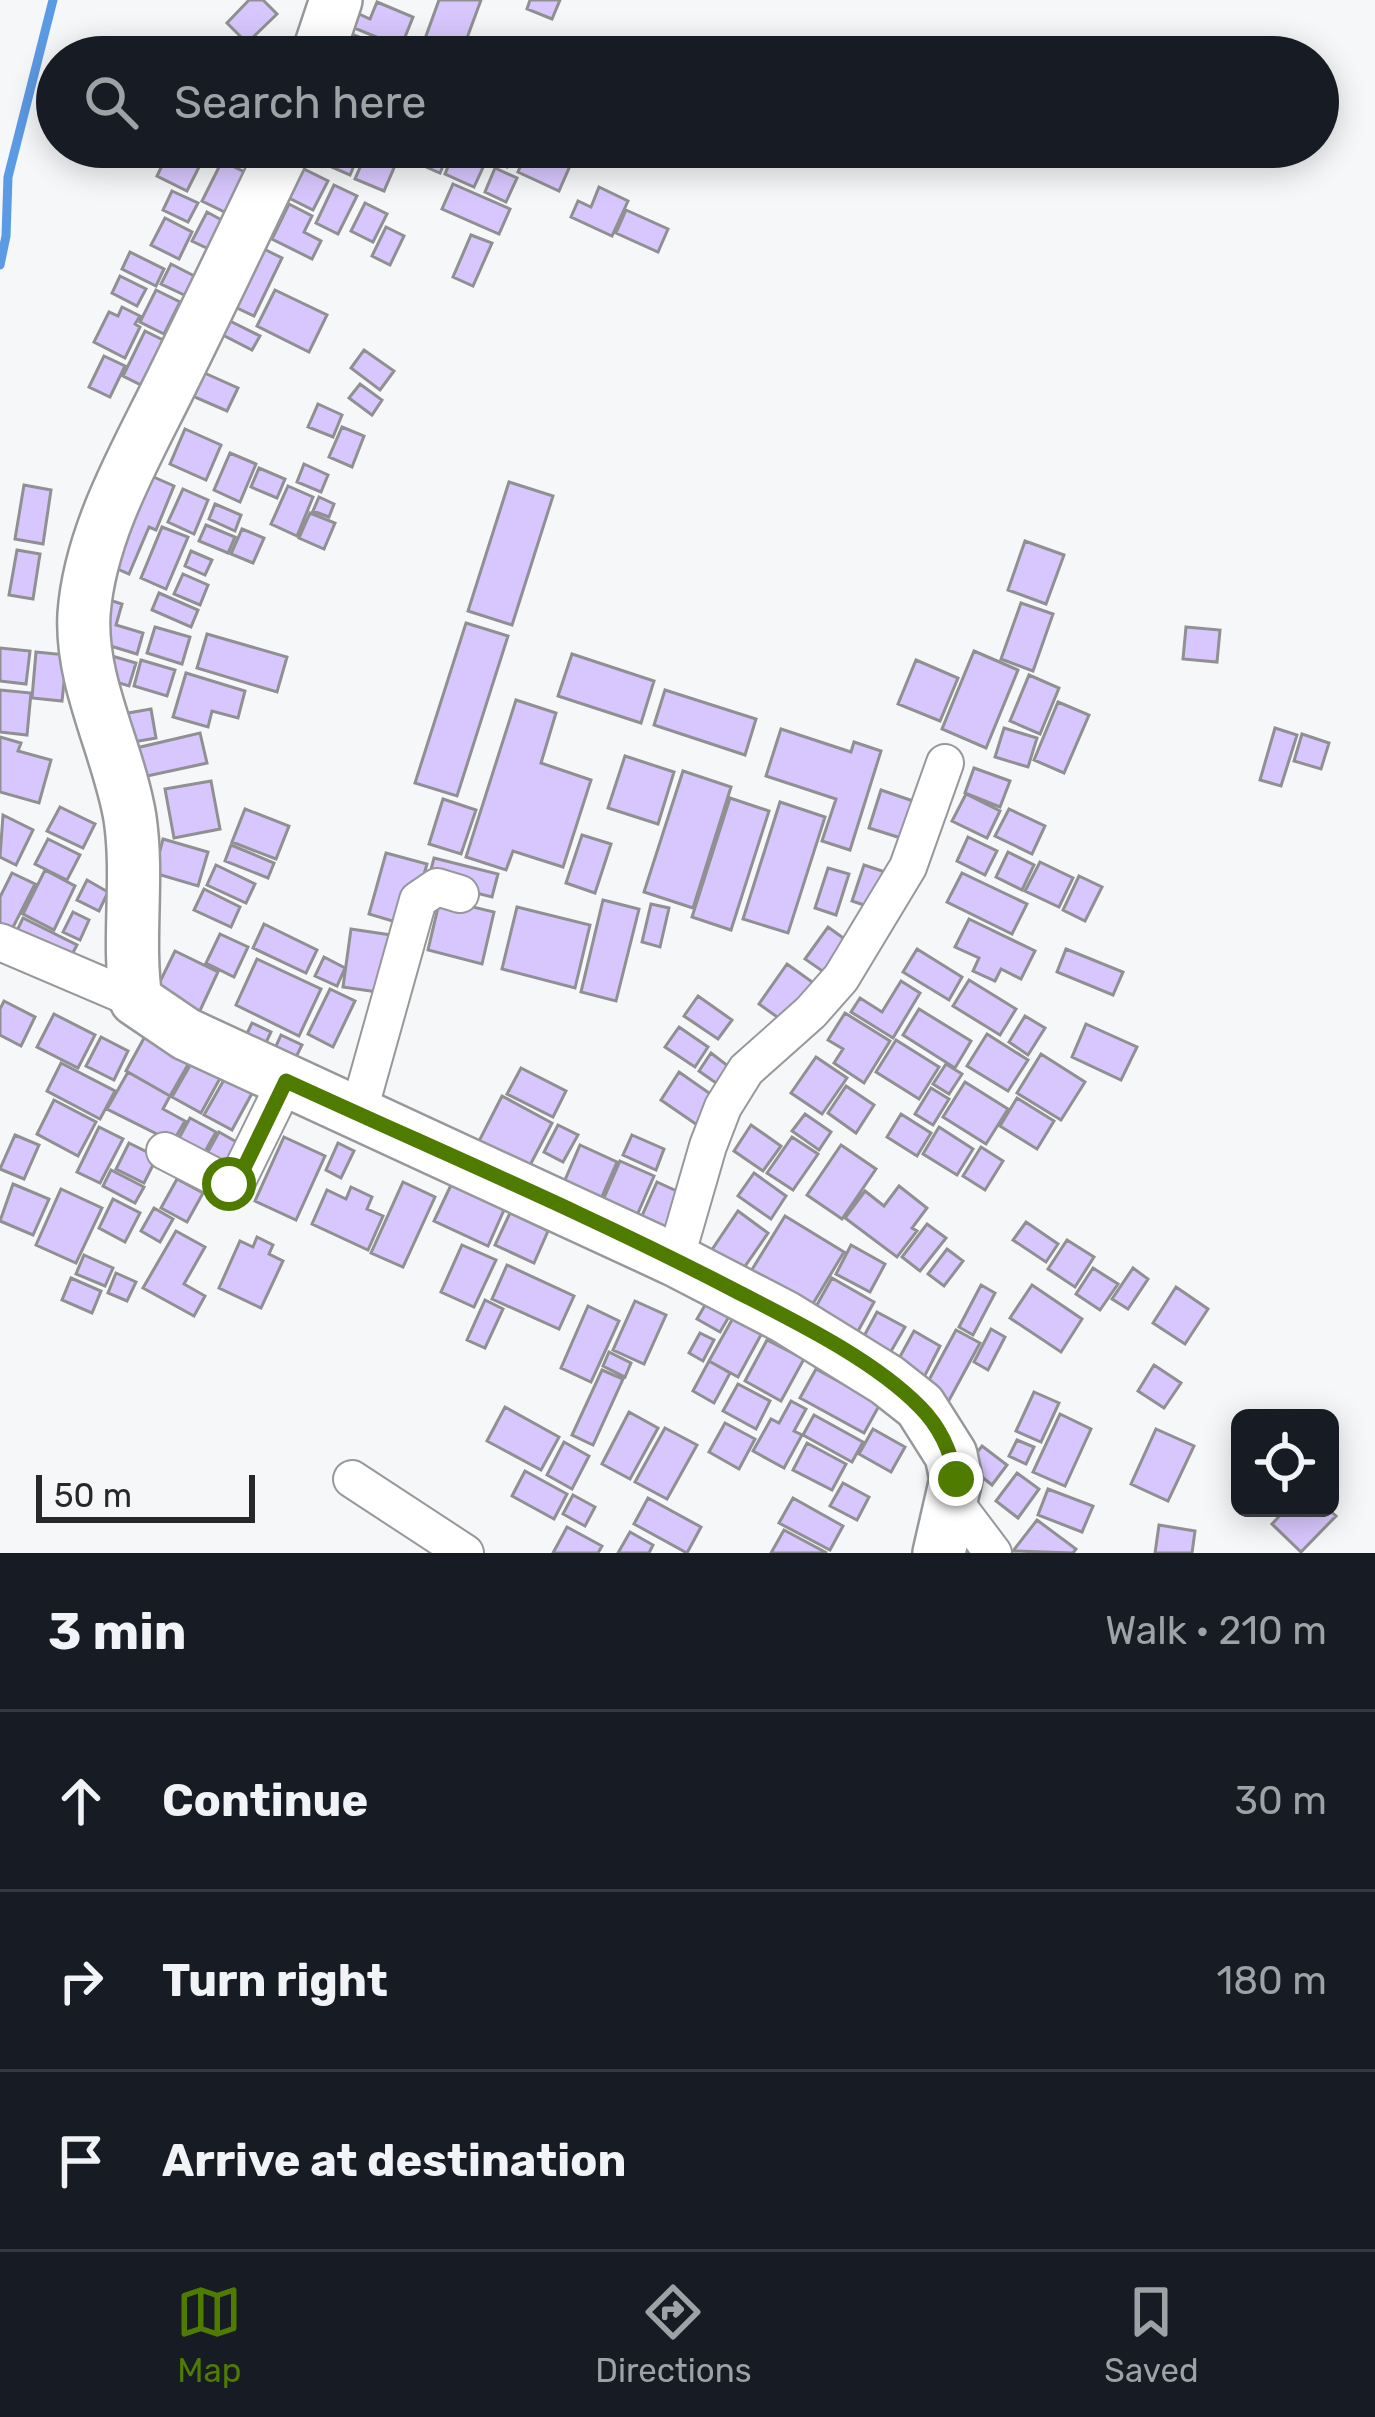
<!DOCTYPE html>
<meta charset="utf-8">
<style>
body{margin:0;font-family:Rubik,sans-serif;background:#242831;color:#f1f3f6}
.controls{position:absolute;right:36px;bottom:36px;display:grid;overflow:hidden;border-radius:18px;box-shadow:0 6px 30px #0003}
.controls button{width:108px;height:108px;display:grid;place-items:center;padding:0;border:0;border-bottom:3px solid #363941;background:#171b24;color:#f1f3f6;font:60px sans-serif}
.scale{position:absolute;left:36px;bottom:30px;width:219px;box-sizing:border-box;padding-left:12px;border:6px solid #272829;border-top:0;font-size:33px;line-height:42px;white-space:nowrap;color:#272829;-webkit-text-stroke:9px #f5f7f9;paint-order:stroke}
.stop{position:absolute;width:36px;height:36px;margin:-27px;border:9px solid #4f7b00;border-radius:50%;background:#fff}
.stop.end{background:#4f7b00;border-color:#fff;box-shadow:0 3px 12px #0008}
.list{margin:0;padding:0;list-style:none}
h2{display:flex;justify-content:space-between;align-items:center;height:156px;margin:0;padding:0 48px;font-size:51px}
h2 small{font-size:39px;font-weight:400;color:#9ea1a6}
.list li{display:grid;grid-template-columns:78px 1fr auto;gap:36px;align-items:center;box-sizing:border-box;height:180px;padding:0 48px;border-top:3px solid #363941}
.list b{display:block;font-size:45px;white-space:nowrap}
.list em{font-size:39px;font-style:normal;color:#9ea1a6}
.icon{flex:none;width:66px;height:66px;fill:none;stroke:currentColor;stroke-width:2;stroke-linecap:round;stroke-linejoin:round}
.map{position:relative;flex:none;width:1375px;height:1553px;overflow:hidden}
.search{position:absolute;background:#171b24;box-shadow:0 6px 30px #0003;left:36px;right:36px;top:36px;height:132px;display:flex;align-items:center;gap:30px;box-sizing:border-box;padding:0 42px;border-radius:66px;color:#9ea1a6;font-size:45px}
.sheet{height:696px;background:#171b24}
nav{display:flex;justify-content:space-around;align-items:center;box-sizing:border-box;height:168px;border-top:3px solid #363941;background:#171b24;font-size:33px;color:#9ea1a6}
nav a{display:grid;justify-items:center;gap:6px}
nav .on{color:#4f7b00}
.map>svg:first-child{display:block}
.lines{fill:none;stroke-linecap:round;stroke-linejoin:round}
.stream{stroke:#5b9ae4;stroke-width:9}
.building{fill:#d8c7fe;stroke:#909092;stroke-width:3}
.street-casing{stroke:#97989a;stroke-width:40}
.secondary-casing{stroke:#97989a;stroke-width:56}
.street{stroke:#fff;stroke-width:36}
.secondary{stroke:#fff;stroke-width:51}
.route{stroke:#4f7b00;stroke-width:15}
</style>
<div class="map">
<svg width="1375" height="1553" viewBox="0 0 1375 1553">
<rect width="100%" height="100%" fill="#f5f7f9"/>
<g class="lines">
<path class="stream" d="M0,265L6,236L8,177L53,0"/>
</g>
<path class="building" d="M249,0H263L277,14L247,43L227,23Z
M439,0H481L460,57H447L422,47Z
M530,0H560L552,19L527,9Z
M377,2L413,17L401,47L354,28L359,14L370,19Z
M346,32L372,42L366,57H335Z
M171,147L203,159L187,191L157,176Z
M227,147H272L259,173L223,155Z
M308,147H362L350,175L304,155Z
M369,147H403L384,191L355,179Z
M413,147H451L440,173L408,159Z
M464,147H517L507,167Z
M529,147H549L573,159L559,191L518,172Z
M455,150L485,163L474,187L445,174Z
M222,161L259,179L239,219L202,201Z
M495,168L517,178L506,202L485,192Z
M304,169L328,181L313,210L289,198Z
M453,184L510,209L499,234L442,209Z
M334,185L357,196L338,234L316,223Z
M599,187L628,201L612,236L571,217L578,201L591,207Z
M172,191L198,203L188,222L163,210Z
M365,203L387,214L373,242L351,231Z
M289,204L312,216L304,232L321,241L312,259L272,239Z
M626,210L668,229L658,252L616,233Z
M207,212L229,224L215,252L192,241Z
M165,218L192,232L179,259L151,245Z
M386,227L404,236L390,265L372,256Z
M471,235L492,243L473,286L453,277Z
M262,248L282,258L254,316L233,306Z
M130,252L164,269L156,286L122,269Z
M171,264L204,281L195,300L161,284Z
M120,276L146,289L137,306L112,293Z
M156,290L180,302L164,334L140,322Z
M275,290L327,315L309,352L257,326Z
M122,307L140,316L135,324L140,327L125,358L94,342L109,312L118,316Z
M228,320L260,336L252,350L221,334Z
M145,331L173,345L151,390L123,376Z
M364,350L394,371L380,390L351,368Z
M104,356L125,366L110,397L89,387Z
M200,371L238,388L227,411L190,395Z
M360,384L382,400L372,415L349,398Z
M318,404L342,415L333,437L308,427Z
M342,427L364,436L352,467L329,457Z
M185,429L221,445L206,480L170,464Z
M230,453L256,464L240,502L214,490Z
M304,464L328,475L321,492L297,482Z
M259,468L285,479L277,498L251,487Z
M149,475L174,486L156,530L149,527L129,574L104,563Z
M509,482L553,496L512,625L468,611Z
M24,485L51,490L43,544L15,539Z
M288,486L313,497L297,536L271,524Z
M183,489L208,500L194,534L168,522Z
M319,497L334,504L329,517L313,511Z
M215,504L241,515L235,531L209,519Z
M310,513L335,523L324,549L299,538Z
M206,525L235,537L228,553L199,541Z
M162,527L188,537L166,589L141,578Z
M242,529L264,538L253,563L231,554Z
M1025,541L1064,555L1046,604L1008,590Z
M17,550L40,554L33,599L9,595Z
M191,551L212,560L205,575L185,566Z
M183,574L208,585L200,605L174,594Z
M159,593L198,610L191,627L152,610Z
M106,599L122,604L116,625L143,633L137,654L94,641Z
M1021,603L1053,614L1033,671L1001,659Z
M466,623L508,636L457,796L415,783Z
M155,627L190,637L182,664L147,653Z
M1186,627L1220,630L1217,662L1183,659Z
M207,634L287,657L277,692L197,668Z
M0,648L30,651L26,684L0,681Z
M974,651L1018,670L986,748L942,729Z
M36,652L67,655L62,701L32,698Z
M572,654L654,681L641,723L558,696Z
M112,656L136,663L129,686L106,679Z
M141,660L175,670L167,696L134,686Z
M916,660L958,678L940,721L898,704Z
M186,673L245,691L238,718L212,711L208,727L173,717Z
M1029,675L1059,688L1040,734L1010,721Z
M0,690L31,693L27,735L0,732Z
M665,690L756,719L745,755L654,725Z
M516,700L556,713L541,763L591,780L563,867L513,851L506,870L466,857Z
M1058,702L1089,715L1064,773L1034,760Z
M151,709L156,738L122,744L117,715Z
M1004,728L1037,738L1028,767L995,757Z
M1275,728L1297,735L1281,786L1260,780Z
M781,729L851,752L854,742L881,751L850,850L822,841L836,799L766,776Z
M200,733L207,763L138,778L132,749Z
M1302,734L1329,743L1321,769L1294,761Z
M0,737L21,743L18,751L51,760L39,803L0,792Z
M625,756L674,772L658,824L608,808Z
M974,768L1010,781L1000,807L965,793Z
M683,771L731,787L693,908L644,892Z
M211,781L220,829L174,838L165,789Z
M881,790L916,802L904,839L869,828Z
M966,794L1000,811L987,838L952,821Z
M730,798L769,811L731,930L692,917Z
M443,799L476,810L461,854L429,844Z
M780,802L825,817L788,933L743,919Z
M60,807L95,824L83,848L47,831Z
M245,809L289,826L276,859L232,842Z
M1009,809L1045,826L1032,854L995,836Z
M3,815L33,830L16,865L0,857Z
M582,835L611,844L595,893L566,883Z
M968,837L997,851L985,875L957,861Z
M48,839L80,855L67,880L35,864Z
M163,839L208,852L198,886L154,873Z
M231,845L274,863L268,878L225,861Z
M1008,852L1034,865L1022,890L996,877Z
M386,853L427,864L409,926L369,914Z
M434,858L498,874L492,897L428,881Z
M1040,862L1073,878L1059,907L1025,891Z
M216,865L255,884L246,903L207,885Z
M864,865L885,872L873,908L852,901Z
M828,868L849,874L836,915L815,908Z
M45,870L75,886L54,930L23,914Z
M12,873L35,884L7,939L0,935V897Z
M962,873L1027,904L1012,934L947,902Z
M1079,876L1102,887L1085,921L1063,910Z
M87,880L108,892L99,911L77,900Z
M204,889L240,907L231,927L194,910Z
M440,899L494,912L482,964L428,950Z
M603,900L639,909L616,1001L581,992Z
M651,904L669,908L660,947L642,942Z
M517,907L590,925L575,988L502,969Z
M73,912L89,920L80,940L63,932Z
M23,918L77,945L66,966L13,939Z
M969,919L1035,951L1021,979L1001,969L995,981L973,971L979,958L955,947Z
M264,924L317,950L306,973L253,948Z
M828,927L853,945L831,977L805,959Z
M351,929L398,936L391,994L343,987Z
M220,934L248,947L234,977L206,963Z
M917,949L962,977L949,1000L903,972Z
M1066,949L1123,972L1113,995L1057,972Z
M175,951L218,972L197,1017L153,996Z
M324,957L345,968L337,986L315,976Z
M257,959L321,989L299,1036L236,1005Z
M787,964L815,984L787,1024L759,1004Z
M969,980L1016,1009L1000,1035L953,1006Z
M901,981L920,993L893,1038L851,1012L860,998L882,1012Z
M330,989L355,1001L333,1047L308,1034Z
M698,996L732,1020L718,1039L684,1016Z
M4,1001L35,1017L21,1046L0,1035V1009Z
M919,1009L971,1041L955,1068L903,1035Z
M845,1013L890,1041L864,1083L834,1063L843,1049L828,1040Z
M54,1014L95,1035L78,1068L37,1047Z
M1025,1016L1045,1028L1028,1055L1009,1042Z
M252,1023L271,1032L259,1057L240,1048Z
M1086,1024L1137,1047L1121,1080L1072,1057Z
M679,1027L708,1047L695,1067L665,1047Z
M149,1029L194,1054L170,1096L126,1071Z
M987,1034L1028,1060L1008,1091L967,1066Z
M281,1035L302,1045L292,1065L272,1055Z
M101,1037L128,1051L114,1080L86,1066Z
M896,1040L939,1067L919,1099L876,1072Z
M711,1053L728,1066L716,1083L699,1071Z
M1041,1054L1085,1082L1061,1120L1017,1093Z
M196,1055L224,1071L201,1113L172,1097Z
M816,1057L847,1078L822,1114L791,1093Z
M61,1063L115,1091L100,1119L47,1091Z
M946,1064L962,1074L949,1094L933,1084Z
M521,1068L566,1091L553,1117L507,1094Z
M229,1071L256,1086L232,1130L204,1115Z
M128,1072L170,1096L163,1109L185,1121L173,1142L107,1109Z
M679,1072L722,1102L703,1129L661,1100Z
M965,1082L1008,1109L986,1144L943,1117Z
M846,1086L874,1105L856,1133L828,1113Z
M931,1088L949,1099L933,1125L915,1114Z
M502,1096L552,1123L527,1171L477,1145Z
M1017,1098L1054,1121L1037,1149L1000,1126Z
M54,1100L96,1122L78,1156L37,1134Z
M805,1114L831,1132L819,1150L792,1131Z
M901,1114L931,1133L917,1156L887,1137Z
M190,1118L216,1132L203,1155L178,1140Z
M558,1125L578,1135L563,1162L544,1152Z
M751,1125L781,1146L763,1171L734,1151Z
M99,1127L123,1139L100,1183L77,1172Z
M939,1127L973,1149L957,1175L923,1154Z
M219,1132L249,1149L234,1176L204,1159Z
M15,1135L39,1145L24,1179L0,1169Z
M632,1135L664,1149L656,1170L623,1155Z
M284,1137L325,1156L296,1220L255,1201Z
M792,1137L818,1154L793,1190L767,1173Z
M129,1143L157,1157L144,1183L116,1169Z
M338,1143L354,1151L341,1178L326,1170Z
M580,1145L617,1162L596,1210L559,1194Z
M841,1145L876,1169L842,1219L807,1195Z
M981,1147L1003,1161L985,1190L963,1176Z
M620,1161L654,1176L631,1229L597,1214Z
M111,1170L144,1187L135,1203L103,1186Z
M754,1173L786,1196L771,1219L738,1196Z
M177,1179L203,1193L187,1222L161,1208Z
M403,1182L435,1197L403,1267L371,1253Z
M657,1182L683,1194L664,1239L637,1227Z
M13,1184L49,1199L33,1235L0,1221Z
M451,1185L504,1210L488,1246L434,1221Z
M899,1186L927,1208L912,1228L917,1231L897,1257L845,1218L865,1191L884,1206Z
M351,1187L372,1197L367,1209L383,1216L368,1250L312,1224L327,1190L346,1199Z
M61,1189L102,1208L76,1263L36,1245Z
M113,1199L140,1213L125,1242L99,1228Z
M154,1208L173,1219L160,1242L141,1231Z
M738,1211L768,1233L741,1272L711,1251Z
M510,1213L548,1231L534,1263L495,1245Z
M785,1216L844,1252L808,1312L748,1276Z
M1026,1222L1058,1244L1046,1262L1013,1240Z
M927,1224L946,1238L920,1271L902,1257Z
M176,1231L205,1247L184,1284L205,1296L194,1316L143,1288Z
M257,1237L273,1245L269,1254L283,1261L261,1308L219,1288L240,1241L253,1247Z
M1067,1240L1094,1257L1075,1287L1048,1269Z
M462,1245L496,1260L474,1307L441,1292Z
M851,1245L885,1264L870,1292L836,1274Z
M947,1249L963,1261L944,1286L928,1274Z
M84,1255L113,1268L105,1286L76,1274Z
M507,1265L574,1296L559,1329L492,1299Z
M1093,1268L1118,1284L1100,1310L1076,1294Z
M1133,1268L1148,1279L1128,1309L1112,1299Z
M116,1273L136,1282L127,1301L108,1293Z
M71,1278L101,1291L92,1313L62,1300Z
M832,1278L874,1302L852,1342L809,1319Z
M981,1285L995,1293L973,1335L959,1327Z
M1032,1285L1082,1319L1061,1352L1010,1318Z
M1176,1287L1208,1309L1185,1344L1153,1323Z
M485,1300L503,1309L485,1348L467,1340Z
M708,1300L731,1313L720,1332L697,1319Z
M635,1301L666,1315L644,1364L613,1350Z
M588,1306L619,1321L591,1382L561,1368Z
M877,1312L905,1327L890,1353L863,1338Z
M733,1318L762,1333L738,1377L709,1361Z
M991,1329L1005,1337L988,1370L974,1362Z
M956,1330L980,1343L947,1404L923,1391Z
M914,1331L940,1346L923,1379L896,1364Z
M700,1333L714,1340L703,1361L689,1353Z
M767,1340L804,1359L781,1401L745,1381Z
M609,1352L631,1363L625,1377L603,1366Z
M709,1361L730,1373L714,1403L693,1391Z
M1154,1365L1181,1383L1164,1408L1138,1391Z
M816,1369L880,1404L864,1433L800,1398Z
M602,1370L623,1379L593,1445L572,1435Z
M738,1384L770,1401L756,1429L723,1411Z
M1034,1392L1059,1403L1041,1442L1016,1431Z
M791,1401L806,1409L794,1431L802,1435L784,1468L753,1451L771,1419L779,1423Z
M505,1407L559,1437L541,1470L487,1441Z
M629,1412L658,1428L630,1479L602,1464Z
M1060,1414L1091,1429L1065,1486L1033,1472Z
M814,1415L863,1442L852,1462L803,1435Z
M725,1423L755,1439L739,1469L709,1452Z
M665,1428L697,1445L667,1499L635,1482Z
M873,1429L905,1447L891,1472L859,1454Z
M1156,1429L1194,1446L1168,1501L1131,1484Z
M1017,1440L1034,1447L1026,1464L1009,1456Z
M564,1442L589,1456L572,1489L547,1475Z
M807,1443L846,1464L832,1490L793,1470Z
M982,1446L1007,1465L992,1485L967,1465Z
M525,1471L567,1494L554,1519L512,1496Z
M1017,1473L1039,1489L1018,1518L996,1501Z
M843,1483L869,1497L857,1520L830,1506Z
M1048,1489L1093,1506L1082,1532L1038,1515Z
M573,1495L595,1507L585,1526L563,1514Z
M648,1498L701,1527L687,1553L634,1524Z
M793,1498L843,1526L830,1550L779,1523Z
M1287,1508H1327L1336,1516L1301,1552L1272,1524Z
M1037,1520L1076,1549L1073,1553L1013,1551Z
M1159,1525L1195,1531L1192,1553H1155Z
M567,1527L602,1546L598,1553H553Z
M784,1530L827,1553H771Z
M630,1532L653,1545L649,1553H618Z"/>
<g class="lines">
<g class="street-casing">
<path id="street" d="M0,942L136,1000
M358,1114L418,900L437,887L460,894
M165,1151L229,1184L236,1183L286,1081
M675,1260L708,1146L723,1107L746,1070L811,1012L841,978L908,867L945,763
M352,1479L465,1553
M953,1500L993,1553"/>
</g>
<g class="secondary-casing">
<path id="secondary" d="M317,57L336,0
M285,147C248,224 212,300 174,377C138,451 90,531 84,614C80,683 119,751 130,818C139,879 127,939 136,1000L186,1034L675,1260L785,1317L887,1380L920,1406L951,1455L956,1479L939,1553"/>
</g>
<use href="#street" class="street"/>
<use href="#secondary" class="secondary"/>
</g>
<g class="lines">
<path class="route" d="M229,1184L236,1183L242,1172L286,1081C436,1150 588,1214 734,1290C794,1321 873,1359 920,1407C940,1427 951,1451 956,1479"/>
</g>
</svg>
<div class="controls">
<button><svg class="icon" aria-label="locate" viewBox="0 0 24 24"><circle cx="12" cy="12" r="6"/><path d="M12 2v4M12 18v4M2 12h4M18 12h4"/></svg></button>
</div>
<div class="scale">50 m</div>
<div class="stop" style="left:229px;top:1184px"></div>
<div class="stop end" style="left:956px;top:1479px"></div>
<div class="search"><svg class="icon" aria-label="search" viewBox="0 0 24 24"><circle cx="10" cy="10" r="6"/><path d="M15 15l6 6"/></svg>Search here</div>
</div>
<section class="sheet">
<h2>3 min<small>Walk · 210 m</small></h2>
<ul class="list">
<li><svg class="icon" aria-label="ahead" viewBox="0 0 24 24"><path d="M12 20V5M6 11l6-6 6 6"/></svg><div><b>Continue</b></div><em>30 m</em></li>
<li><svg class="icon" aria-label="right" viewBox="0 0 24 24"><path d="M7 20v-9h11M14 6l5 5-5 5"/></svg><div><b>Turn right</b></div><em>180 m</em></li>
<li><svg class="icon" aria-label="arrive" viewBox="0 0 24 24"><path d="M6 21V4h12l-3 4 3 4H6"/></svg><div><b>Arrive at destination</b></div></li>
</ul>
</section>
<nav>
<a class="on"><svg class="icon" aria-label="map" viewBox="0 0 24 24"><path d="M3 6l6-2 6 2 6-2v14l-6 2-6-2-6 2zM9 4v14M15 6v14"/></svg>Map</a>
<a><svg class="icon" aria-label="directions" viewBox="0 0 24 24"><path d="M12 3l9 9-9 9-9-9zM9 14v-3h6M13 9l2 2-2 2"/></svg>Directions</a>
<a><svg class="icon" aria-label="saved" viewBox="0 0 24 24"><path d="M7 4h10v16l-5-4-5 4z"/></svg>Saved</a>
</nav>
